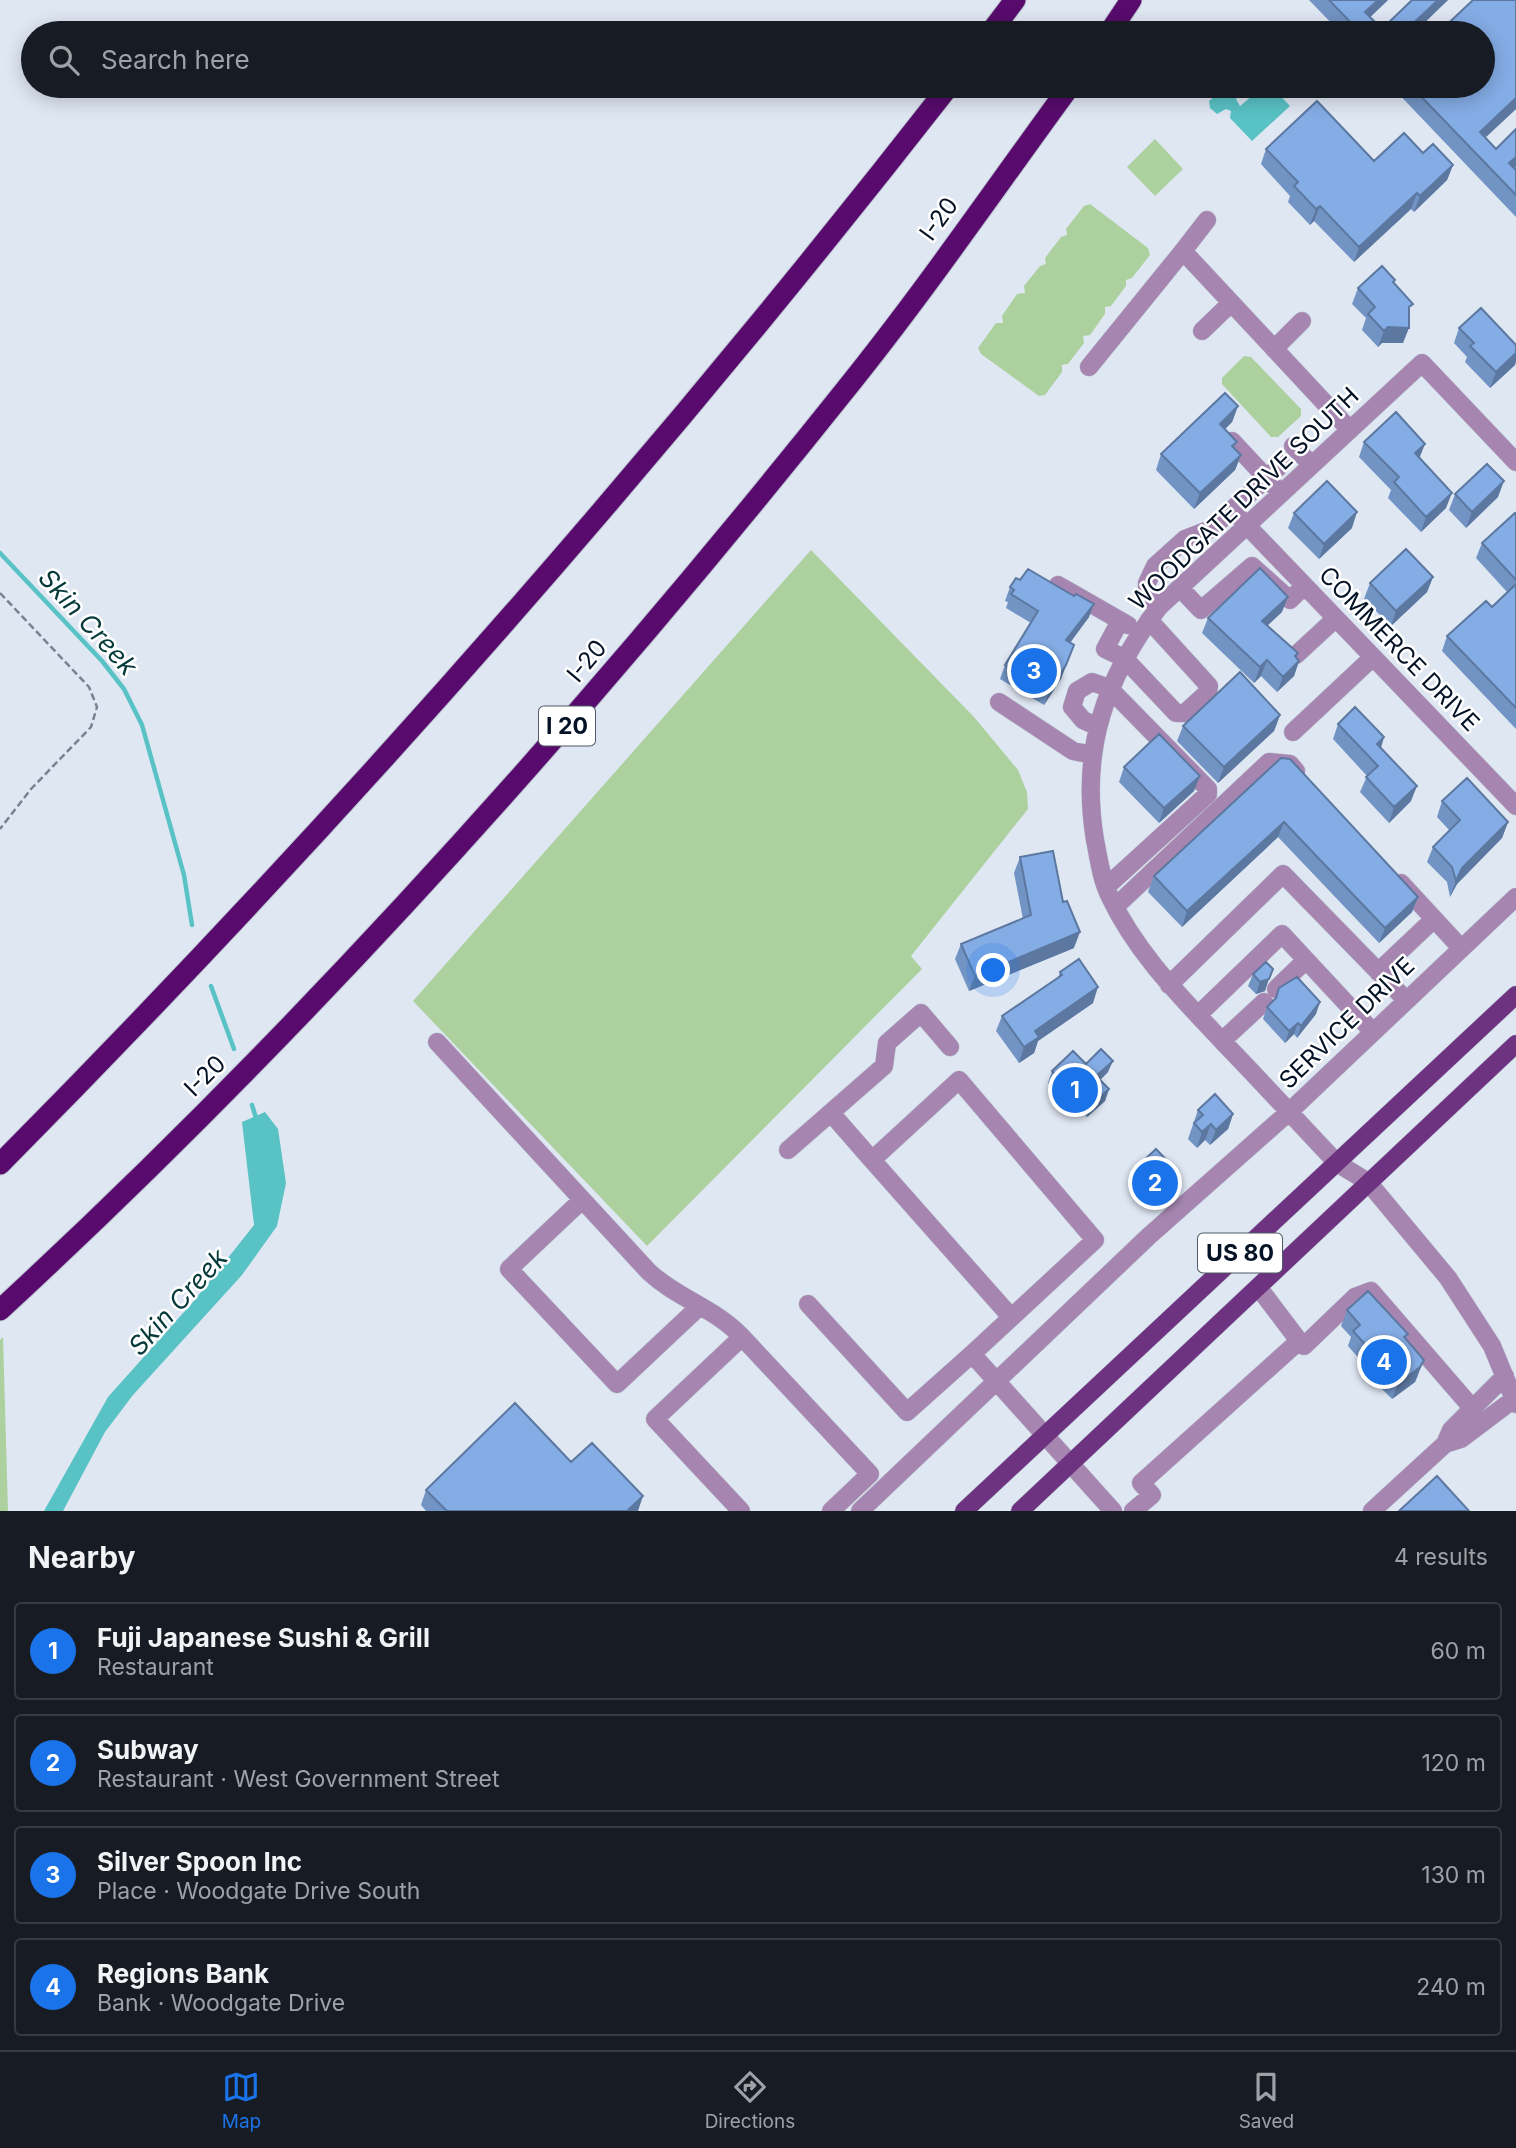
<!DOCTYPE html>
<meta charset="utf-8">
<style>
body{margin:0;font-family:Inter,sans-serif;background:#20242c;color:#f1f3f6}
.you{position:absolute;left:994px;top:971px;width:24px;height:24px;margin:-18px;border:5px solid #fff;border-radius:50%;background:#1a73e8;box-shadow:0 0 0 10px #1a73e833}
.badge{display:grid;place-items:center;width:46px;height:46px;border-radius:50%;background:#1a73e8;color:#fff;font-size:23px;font-weight:700}
.pin{position:absolute;translate:-50% -50%;border:4px solid #fff;box-shadow:0 2px 7px #0006}
.list{margin:0;padding:0;list-style:none}
h2{display:flex;justify-content:space-between;align-items:center;height:91px;margin:0;padding:0 28px;font-size:30px}
h2 small{font-size:23px;font-weight:400;color:#9ea1a6}
.list li{display:grid;grid-template-columns:46px 1fr auto;gap:21px;align-items:center;box-sizing:border-box;height:98px;margin:0 14px 14px;padding:0 14px;border:2px solid #363941;border-radius:7px}
.list b{display:block;font-size:26px;white-space:nowrap}
.list p{margin:0;font-size:23px;white-space:nowrap;color:#9ea1a6}
.list em{font-size:23px;font-style:normal;color:#9ea1a6}
.icon{flex:none;width:38px;height:38px;fill:none;stroke:currentColor;stroke-width:2;stroke-linecap:round;stroke-linejoin:round}
.map{position:relative;flex:none;width:1516px;height:1511px;overflow:hidden}
.search{position:absolute;background:#171b24;box-shadow:0 4px 18px #0003;left:21px;right:21px;top:21px;height:77px;display:flex;align-items:center;gap:18px;box-sizing:border-box;padding:0 24px;border-radius:38px;color:#9ea1a6;font-size:26px}
.sheet{height:539px;background:#171b24}
nav{display:flex;justify-content:space-around;align-items:center;box-sizing:border-box;height:98px;border-top:2px solid #363941;background:#171b24;font-size:19px;color:#9ea1a6}
nav a{display:grid;justify-items:center;gap:4px}
nav .on{color:#1a73e8}
.map>svg:first-child{display:block}
.green{fill:#acd19e}
.water{fill:#59c2c5}
.lines{fill:none;stroke-linecap:round;stroke-linejoin:round}
.stream{stroke:#59c2c5;stroke-width:4.5}
.minor-casing{stroke:#bcc5d2;stroke-width:19}
.major-casing{stroke:#bcc5d2;stroke-width:19}
.highway-casing{stroke:#bcc5d2;stroke-width:23}
.path{stroke:#778292;stroke-width:2.5;stroke-dasharray:7 3.5;stroke-linecap:butt}
.minor{stroke:#a686b0;stroke-width:18}
.major{stroke:#6d3380;stroke-width:18}
.highway{stroke:#580b6d;stroke-width:21}
.wall{fill:#7294c5}
.shaded-wall{fill:#5c78a0}
.building{fill:#84ace5;stroke:#5c78a0;stroke-width:2}
.labels{text-anchor:middle;stroke-width:5;stroke-linejoin:round;paint-order:stroke}
.shield{fill:#fff;stroke:#4f5967;stroke-width:2}
.shield-label{font-size:23px;font-weight:bold;fill:#041226}
.street-label{font-size:24px;fill:#041226;stroke:#fff}
.water-label{font-size:26px;font-style:italic;fill:#05393a;stroke:#fff}
</style>
<div class="map">
<svg width="1516" height="1511" viewBox="0 0 1516 1511">
<rect width="100%" height="100%" fill="#dfe7f3"/>
<path class="green" d="M1155,139L1183,169L1155,196L1127,167Z
M1090,204L1148,248L1150,255L1132,278L1126,280V286L1111,306L1105,307V314L1090,335L1083,336L1084,343L1068,364L1062,365V372L1045,395L1039,396L981,354L978,348L996,323H1003L1002,316L1017,294L1025,293L1024,286L1040,266L1046,264L1045,258L1061,237L1067,235L1066,229L1084,206Z
M1244,356L1251,357L1301,409V416L1278,437H1271L1222,384V378Z
M811,550L974,717L1018,770L1027,792L1028,809L911,956L922,969L647,1246L413,1001Z
M3,1337L8,1511H0V1340Z"/>
<path class="water" d="M1226,86H1245L1236,99L1240,106L1264,86H1271L1290,106L1252,141L1230,118L1231,111L1226,109L1217,114L1210,108L1209,101L1214,97L1223,96Z
M265,1112L278,1129L286,1183L277,1226L242,1275L133,1395L105,1432L63,1511H44L108,1397L193,1302L254,1225L242,1122Z"/>
<g class="lines">
<path class="stream" d="M0,553L102,661L124,689L142,725L184,875L192,925
M211,986L234,1049
M252,1105L257,1121"/>
<g class="minor-casing">
<path id="minor" d="M1183,251L1207,220
M1202,331L1231,303
M1274,349L1302,321
M1089,367L1183,251L1350,430
M1232,441L1274,486
M1293,446L1312,465
M1516,462L1422,363L1159,607C1105,678 1080,750 1095,840C1099,859 1101,879 1110,897C1137,954 1181,997 1224,1043C1262,1082 1299,1123 1337,1163L1368,1182L1448,1278L1492,1346L1516,1404
M1232,510L1516,806
M1058,585L1128,625
M1180,588L1201,610L1252,566L1290,600L1304,586
M1159,607L1147,596V583L1155,566L1185,539L1211,529L1282,464
M1120,621L1105,649L1124,658L1176,713H1185L1208,692L1209,686L1149,620
M1296,655L1335,619
M999,702L1073,751L1093,755
M1098,727L1083,720L1072,707L1077,691L1092,682L1109,688L1208,789V794L1106,887
M1293,732L1372,658
M1401,883L1461,948
M1115,907L1269,762L1290,764L1296,771
M1378,972L1434,919
M1169,985L1283,874L1406,1000
M1276,989L1306,960
M1198,1015L1282,934L1373,1032
M1222,1041L1264,1002
M437,1042L649,1272C678,1299 715,1308 742,1337
M831,1113L872,1160
M788,1150L884,1066L887,1043L921,1013L950,1047
M582,1200L509,1269L617,1384L700,1306
M808,1304L907,1412L972,1354
M1011,1317L872,1160L959,1080L1095,1240L972,1354L1113,1511
M1304,1346L1355,1297L1371,1291L1473,1409
M1445,1444L1461,1439L1514,1399
M741,1511L655,1419L742,1337L870,1474L831,1511
M860,1511L1149,1236L1289,1112L1516,897
M1133,1511L1152,1495L1141,1483L1299,1341L1259,1288
M1372,1511L1445,1444L1451,1430L1505,1376"/>
</g>
<g class="major-casing">
<path id="major" d="M964,1511L1516,995
M1020,1511L1516,1044"/>
</g>
<g class="highway-casing">
<path id="highway" d="M990,33L1015,0
M1109,33L1131,0
M0,1164C338,823 654,464 949,86
M0,1310C307,1027 586,715 846,389C925,291 996,187 1070,86"/>
</g>
<path class="path" d="M0,593L89,687L97,707L91,727L31,789L0,829"/>
<use href="#minor" class="minor"/>
<use href="#major" class="major"/>
<use href="#highway" class="highway"/>
</g>
<path class="wall" d="M1309,0H1388L1370,17L1382,29L1412,0H1448L1413,33H1341Z
M1516,0V109L1485,138L1516,167L1514,168L1516,170V217L1391,86H1483Z
M1266,149L1374,161L1423,153L1453,165L1447,180L1414,212L1411,209L1354,262L1314,221L1310,225L1288,202L1290,196L1261,164Z
M1394,283L1409,315L1403,343H1382L1378,347L1362,330L1366,318L1352,304L1358,288Z
M1459,328L1516,345V361L1515,365L1490,388L1465,362L1467,357L1454,343Z
M1238,406L1232,422L1225,429L1237,442L1234,448L1241,455L1235,470L1194,509L1156,470L1161,454Z
M1364,442L1420,457L1446,508L1421,532L1388,498L1391,490L1359,457Z
M1455,494L1498,497L1466,528L1449,510Z
M1294,513L1352,528L1319,559L1288,528Z
M1516,514V729L1442,651L1447,636L1492,607L1507,592L1476,558L1482,543Z
M1433,577L1427,592L1391,626L1364,599L1370,583Z
M1010,587L1089,617L1070,642L1061,679L1044,705L1000,679L1005,665L1031,623L1006,608L1008,602L1005,601Z
M1282,612L1267,626L1299,661L1294,676L1277,692L1261,676L1254,683L1202,633L1208,618Z
M1280,715L1274,731L1218,783L1177,741L1183,726Z
M1338,724L1384,737L1381,748L1411,801L1389,823L1360,792L1367,776L1333,739Z
M1281,758L1418,897L1412,912L1379,943L1278,837L1182,927L1148,892L1154,876Z
M1124,767L1194,791L1159,823L1119,782Z
M1442,801L1508,822L1502,838L1457,884L1450,897L1447,882L1427,862L1433,847L1450,831L1437,817Z
M1020,857L1063,902L1074,948L969,991L955,959L961,944L1023,919L1014,873Z
M1266,962L1265,991L1256,994L1248,986L1253,974Z
M1060,972L1093,1003L1038,1041L1034,1053L1019,1063L996,1031L1002,1016L1058,978Z
M1279,988L1316,1014L1297,1038L1294,1034L1285,1043L1263,1019L1267,1007L1276,999Z
M1086,1064L1108,1072L1100,1080L1109,1089L1105,1101L1087,1117L1063,1093L1061,1096L1048,1083L1052,1071Z
M1198,1110L1233,1114L1228,1129L1210,1145L1205,1140L1197,1148L1188,1139Z
M1141,1163L1175,1169L1170,1185L1154,1199L1135,1179Z
M1347,1310L1408,1334L1406,1340L1418,1375L1415,1382L1392,1399L1367,1374L1369,1370L1348,1346L1351,1337L1341,1326Z
M571,1462L638,1511H426L421,1505L426,1490Z"/>
<path class="shaded-wall" d="M1378,0H1388L1360,27L1365,12Z
M1438,0H1448L1414,33H1403Z
M1516,98V109L1474,148L1480,132Z
M1516,157V167L1504,179L1509,163Z
M1453,165L1447,180L1414,212L1420,196Z
M1417,193L1411,209L1354,262L1359,247Z
M1320,206L1314,221L1310,225L1316,209Z
M1388,327L1409,328L1403,343H1382L1378,347L1384,331Z
M1516,353V361L1515,365L1490,388L1496,372Z
M1238,406L1232,422L1214,440L1220,424Z
M1425,444L1419,459L1415,453Z
M1241,455L1235,470L1194,509L1200,493Z
M1504,481L1498,497L1466,528L1472,512Z
M1452,493L1446,508L1421,532L1426,517Z
M1357,512L1352,528L1319,559L1324,544Z
M1433,577L1427,592L1391,626L1396,611Z
M1288,597L1282,612L1256,636L1262,621Z
M1094,604L1089,617L1062,654L1066,640Z
M1298,653L1293,667L1299,661L1294,676L1277,692L1283,677L1295,656Z
M1069,658L1061,679L1044,705L1049,692Z
M1267,660L1261,676L1254,683L1260,667Z
M1280,715L1274,731L1218,783L1224,767Z
M1384,737L1379,753L1377,744Z
M1200,776L1194,791L1159,823L1164,808Z
M1417,786L1411,801L1389,823L1394,807Z
M1284,822L1278,837L1182,927L1187,911Z
M1508,822L1502,838L1457,884L1450,897L1456,881L1462,868Z
M1418,897L1412,912L1379,943L1385,928Z
M1080,932L1074,948L969,991L975,976Z
M1269,979L1265,991L1256,994L1260,982Z
M1098,987L1093,1003L1038,1041L1034,1053L1019,1063L1024,1047L1035,1031Z
M1320,1002L1316,1014L1297,1038L1301,1026Z
M1298,1023L1294,1034L1285,1043L1289,1031Z
M1113,1061L1108,1072L1092,1088L1096,1076Z
M1068,1081L1063,1093L1061,1096L1065,1084Z
M1109,1089L1105,1101L1087,1117L1091,1106Z
M1233,1114L1228,1129L1210,1145L1216,1130Z
M1211,1124L1205,1140L1197,1148L1202,1132Z
M1175,1169L1170,1185L1154,1199L1160,1184Z
M1424,1360L1415,1382L1392,1399L1398,1384Z
M643,1496L638,1511H627Z"/>
<path class="building" d="M1329,0H1378L1365,12L1382,29L1412,0H1438L1403,33H1361Z
M1473,0H1516V98L1480,132L1496,149L1516,129V157L1509,163L1516,170V195L1411,86H1483V33H1438Z
M1317,101L1374,161L1404,133L1423,153L1433,144L1453,165L1420,196L1417,193L1359,247L1320,206L1316,209L1294,186L1298,182L1266,149Z
M1382,266L1395,280L1393,282L1413,304L1409,307V328L1388,327L1384,331L1368,314L1375,307L1358,288Z
M1481,308L1516,345V353L1496,372L1470,346L1474,343L1459,328Z
M1225,393L1238,406L1220,424L1237,442L1232,446L1241,455L1200,493L1161,454Z
M1396,412L1425,444L1415,453L1452,493L1426,517L1394,482L1399,477L1364,442Z
M1487,464L1504,481L1472,512L1455,494Z
M1327,481L1357,512L1324,544L1294,513Z
M1515,513L1516,514V580L1482,543Z
M1406,549L1433,577L1396,611L1370,583Z
M1260,568L1288,597L1262,621L1298,653L1295,656L1299,661L1283,677L1267,660L1260,667L1208,618Z
M1028,569L1074,596L1076,594L1094,604L1066,640L1074,645L1066,665L1049,692L1005,665L1038,611L1011,594L1014,590L1010,587L1016,578L1020,580Z
M1516,584V708L1447,636L1486,601L1492,607Z
M1240,672L1280,715L1224,767L1183,726Z
M1355,707L1384,737L1377,744L1417,786L1394,807L1366,777L1378,766L1338,724Z
M1159,734L1200,776L1164,808L1124,767Z
M1281,758L1290,759L1418,897L1385,928L1284,822L1187,911L1154,876Z
M1467,778L1508,822L1462,868L1456,881L1452,867L1433,847L1460,820L1442,801Z
M1053,851L1063,902L1067,901L1080,932L975,976L961,944L1031,915L1020,857Z
M1079,959L1098,987L1035,1031L1039,1037L1024,1047L1002,1016L1062,975L1060,972Z
M1266,962L1273,969L1269,979L1260,982L1253,974Z
M1297,977L1320,1002L1301,1026L1298,1023L1289,1031L1267,1007L1276,998L1279,988Z
M1101,1049L1113,1061L1096,1076L1109,1089L1091,1106L1068,1081L1065,1084L1052,1071L1073,1051L1086,1064Z
M1215,1094L1233,1114L1216,1130L1211,1124L1202,1132L1194,1123L1203,1115L1198,1110Z
M1156,1149L1175,1169L1160,1184L1141,1163Z
M1368,1291L1408,1334L1404,1337L1424,1360L1420,1367L1398,1384L1373,1358L1375,1355L1353,1331L1360,1325L1347,1310Z
M515,1403L571,1462L592,1443L643,1496L627,1511H447L426,1490Z
M1437,1476L1469,1511H1399Z"/>
<g class="labels">
<g class="shield">
<rect x="539" y="706.5" width="56" height="39" rx="5"/>
<rect x="1198" y="1233.5" width="84" height="39" rx="5"/>
</g>
<g class="shield-label">
<text x="567" y="734">I 20</text>
<text x="1240" y="1261">US 80</text>
</g>
<g class="street-label">
<text transform="translate(939 219) rotate(-54)" y="8">I-20</text>
<text transform="translate(1244 499) rotate(-44)" y="8">WOODGATE DRIVE SOUTH</text>
<text transform="translate(1399 649) rotate(46)" y="8">COMMERCE DRIVE</text>
<text transform="translate(587 661) rotate(-50)" y="8">I-20</text>
<text transform="translate(1347 1023) rotate(-44)" y="8">SERVICE DRIVE</text>
<text transform="translate(205 1076) rotate(-45)" y="8">I-20</text>
</g>
<g class="water-label">
<text transform="translate(88 622) rotate(48)" y="9">Skin Creek</text>
<text transform="translate(178 1302) rotate(-48)" y="9">Skin Creek</text>
</g>
</g>
</svg>
<div class="you"></div>
<div class="pin badge" style="left:1075px;top:1090px">1</div>
<div class="pin badge" style="left:1155px;top:1183px">2</div>
<div class="pin badge" style="left:1034px;top:671px">3</div>
<div class="pin badge" style="left:1384px;top:1362px">4</div>
<div class="search"><svg class="icon" aria-label="search" viewBox="0 0 24 24"><circle cx="10" cy="10" r="6"/><path d="M15 15l6 6"/></svg>Search here</div>
</div>
<section class="sheet">
<h2>Nearby<small>4 results</small></h2>
<ul class="list">
<li><span class="badge">1</span><div><b>Fuji Japanese Sushi &amp; Grill</b><p>Restaurant</p></div><em>60 m</em></li>
<li><span class="badge">2</span><div><b>Subway</b><p>Restaurant · West Government Street</p></div><em>120 m</em></li>
<li><span class="badge">3</span><div><b>Silver Spoon Inc</b><p>Place · Woodgate Drive South</p></div><em>130 m</em></li>
<li><span class="badge">4</span><div><b>Regions Bank</b><p>Bank · Woodgate Drive</p></div><em>240 m</em></li>
</ul>
</section>
<nav>
<a class="on"><svg class="icon" aria-label="map" viewBox="0 0 24 24"><path d="M3 6l6-2 6 2 6-2v14l-6 2-6-2-6 2zM9 4v14M15 6v14"/></svg>Map</a>
<a><svg class="icon" aria-label="directions" viewBox="0 0 24 24"><path d="M12 3l9 9-9 9-9-9zM9 14v-3h6M13 9l2 2-2 2"/></svg>Directions</a>
<a><svg class="icon" aria-label="saved" viewBox="0 0 24 24"><path d="M7 4h10v16l-5-4-5 4z"/></svg>Saved</a>
</nav>
